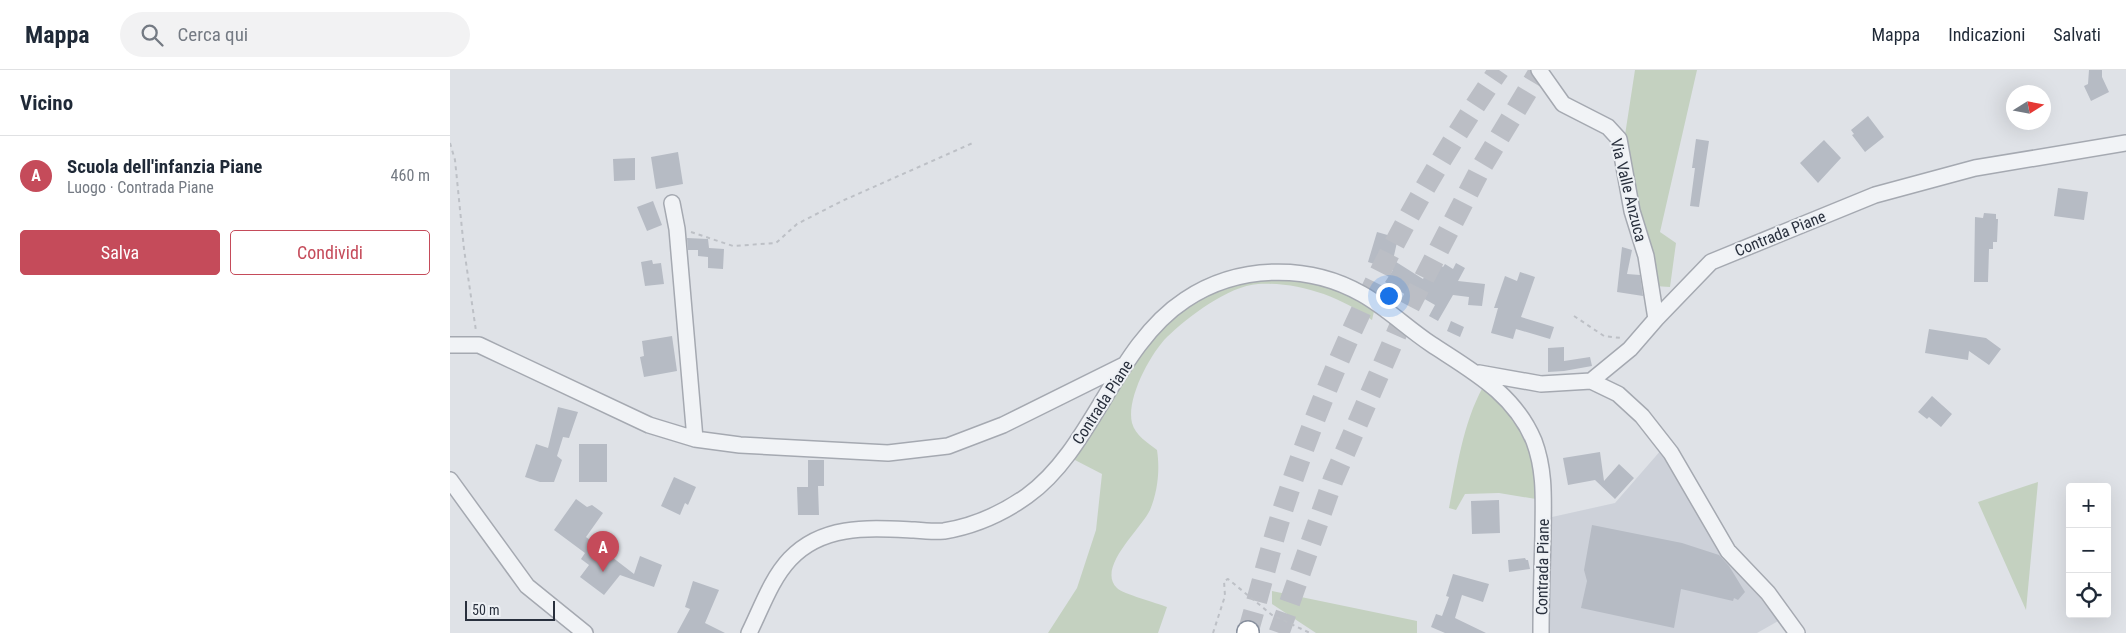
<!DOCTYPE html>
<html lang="it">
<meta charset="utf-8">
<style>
body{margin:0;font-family:"Roboto Condensed",sans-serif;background:#f2f2f3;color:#1f2937}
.controls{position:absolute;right:15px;bottom:15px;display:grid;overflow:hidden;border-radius:5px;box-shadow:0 5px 20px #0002}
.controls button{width:45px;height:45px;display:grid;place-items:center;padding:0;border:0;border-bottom:1px solid #e0e1e3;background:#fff;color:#1f2937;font:25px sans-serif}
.compass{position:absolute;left:1556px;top:15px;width:45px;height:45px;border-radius:50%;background:#fff;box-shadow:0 5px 20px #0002;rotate:79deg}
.scale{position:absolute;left:15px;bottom:12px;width:90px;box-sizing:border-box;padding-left:5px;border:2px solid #29303d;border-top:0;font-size:14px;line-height:18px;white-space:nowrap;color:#29303d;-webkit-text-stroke:4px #eef1f5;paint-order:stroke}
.you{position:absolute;left:938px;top:225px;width:18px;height:18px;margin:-12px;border:4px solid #fff;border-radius:50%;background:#1a73e8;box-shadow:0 0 0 8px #1a73e833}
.badge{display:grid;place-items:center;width:32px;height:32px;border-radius:50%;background:#c54b5a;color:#fff;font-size:16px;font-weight:700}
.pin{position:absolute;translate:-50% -41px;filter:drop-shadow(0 1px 2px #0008)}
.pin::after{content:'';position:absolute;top:26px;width:18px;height:15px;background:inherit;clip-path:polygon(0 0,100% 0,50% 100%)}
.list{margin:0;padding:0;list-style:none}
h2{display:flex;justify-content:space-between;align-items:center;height:65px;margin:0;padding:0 20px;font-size:21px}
h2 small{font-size:16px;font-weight:400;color:#747a83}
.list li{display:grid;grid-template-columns:32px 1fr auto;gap:15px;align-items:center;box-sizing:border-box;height:80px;padding:0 20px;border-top:1px solid #e0e1e3}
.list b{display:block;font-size:19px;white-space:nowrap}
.list p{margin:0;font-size:16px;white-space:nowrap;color:#747a83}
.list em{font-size:16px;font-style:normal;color:#747a83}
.actions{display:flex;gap:10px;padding:15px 20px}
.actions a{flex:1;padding:11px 0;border:1px solid #c54b5a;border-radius:5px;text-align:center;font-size:18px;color:#c54b5a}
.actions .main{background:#c54b5a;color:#fff}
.icon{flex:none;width:28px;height:28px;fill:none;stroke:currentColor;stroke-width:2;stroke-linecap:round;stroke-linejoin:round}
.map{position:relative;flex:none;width:1676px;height:563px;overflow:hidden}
header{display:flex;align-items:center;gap:30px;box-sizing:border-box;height:70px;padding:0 25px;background:#fff;border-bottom:1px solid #e0e1e3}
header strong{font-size:24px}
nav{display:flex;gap:28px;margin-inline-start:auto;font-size:18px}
.search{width:350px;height:45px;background:#f2f2f3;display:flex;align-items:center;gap:12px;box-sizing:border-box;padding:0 18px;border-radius:28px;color:#747a83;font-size:19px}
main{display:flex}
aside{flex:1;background:#fff}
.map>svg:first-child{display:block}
.built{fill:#cdd1d9}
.green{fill:#c4d1c0}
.building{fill:#b6bbc4}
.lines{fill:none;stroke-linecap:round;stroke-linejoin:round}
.highway-tunnel{stroke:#bbbec5;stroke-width:21;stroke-dasharray:21 11;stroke-linecap:butt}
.minor-casing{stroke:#a5a9b1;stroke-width:18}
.highway-casing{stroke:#878f9d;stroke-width:24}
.path{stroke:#bdc0c6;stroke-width:2;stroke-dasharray:4 4;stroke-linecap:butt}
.minor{stroke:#f1f3f6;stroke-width:15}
.highway{stroke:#fff;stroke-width:21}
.labels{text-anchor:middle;stroke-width:4;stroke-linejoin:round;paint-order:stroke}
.street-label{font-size:16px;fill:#29303d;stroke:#eef1f5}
</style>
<header>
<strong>Mappa</strong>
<div class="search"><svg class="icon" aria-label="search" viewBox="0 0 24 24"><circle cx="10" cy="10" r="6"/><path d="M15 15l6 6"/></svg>Cerca qui</div>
<nav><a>Mappa</a><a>Indicazioni</a><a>Salvati</a></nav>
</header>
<main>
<aside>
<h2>Vicino<small></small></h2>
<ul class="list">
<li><span class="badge">A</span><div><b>Scuola dell'infanzia Piane</b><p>Luogo · Contrada Piane</p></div><em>460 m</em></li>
</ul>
<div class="actions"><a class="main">Salva</a><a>Condividi</a></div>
</aside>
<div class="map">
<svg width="1676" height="563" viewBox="0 0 1676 563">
<rect width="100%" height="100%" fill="#dfe2e7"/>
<path class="built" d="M1212,379L1332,549L1307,563H1099L1102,447L1165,433Z"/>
<path class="green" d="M1185,0H1247L1210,162L1226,173L1220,217L1204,216L1194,175L1175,65Z
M813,206L884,212L925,237L922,250C890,226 848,212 808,214C778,216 738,247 717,267C700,284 676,329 682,353C685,365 698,373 707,380C710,399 708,421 700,440C691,459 646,498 667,518C673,524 707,533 717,537L708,563H598L627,518L646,460L652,404L623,389C658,333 694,254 754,222C771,213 795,211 813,206Z
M1033,317C1072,349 1086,378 1086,429L1049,423L1015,424L1006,440L999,438C1007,398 1013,353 1033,317Z
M1588,412L1576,540L1528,432Z
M822,521L967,551V563H866L822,534Z"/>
<path class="building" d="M1639,0H1652V7L1659,22L1641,31L1634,16L1638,14Z
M1418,46L1434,67L1415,82L1402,65L1404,64L1401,60Z
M1246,69L1259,71L1249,137L1240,136L1245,98H1242Z
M1374,70L1391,88L1368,113L1350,93Z
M228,82L233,114L206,119L201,87Z
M185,88V110L164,111L163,89Z
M1608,118L1638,122L1634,150L1604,146Z
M203,131L212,155L197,161L187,137Z
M1534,143L1546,144V149H1548L1547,172H1543V179H1539L1538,212H1524L1525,147L1533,148Z
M927,162L948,168L943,190L973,209L976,203L984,207L990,195L993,197L995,194L1003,199L1006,193L1015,198L1008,211L1035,214L1032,236L1018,235L1019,227L1003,225L988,251L979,246L985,235L959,220L956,225L935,212L943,200L918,192Z
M237,168L258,169L259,178L274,179L273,199L258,198V187L248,186V180H238Z
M1172,177L1182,180L1177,204L1190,205L1193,226L1167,222Z
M202,190L203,194L211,193L214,214L195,216L191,192Z
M1070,202L1085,207L1071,247L1104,257L1100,269L1066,259L1063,269L1041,263L1048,238H1044L1055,206L1067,211Z
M1001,251L1014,257L1010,267L997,261Z
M1479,259L1536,268L1551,279L1539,295L1519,281L1518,290L1475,283Z
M222,266L227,301L194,307L190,287L194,286L192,271Z
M1114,277V291L1140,287L1142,296L1114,301L1098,302V278Z
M1482,326L1502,344L1491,357L1479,347L1477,349L1468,342Z
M108,337L128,342L119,368L113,367L107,386L112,390L104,412H90L75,407L86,374L98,378Z
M129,374H157V412H129Z
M1150,382L1154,411L1169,394L1184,408L1165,429L1145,410L1118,415L1113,388Z
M358,390H374V416H368L369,445H348L347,417H358Z
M224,407L246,417L238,435L235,433L230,445L211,436Z
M126,429L137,437L142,435L153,443L136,467L184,504L190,486L212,495L204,517L170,505L154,525L130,507L139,495L131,489L135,483L104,460Z
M1049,430L1050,463L1022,464L1021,431Z
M1142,455L1232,473L1269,485L1279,496L1295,522L1288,530L1284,528L1283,531L1231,519L1224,558L1131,538L1137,511L1134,500Z
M1075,488L1076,490H1078L1080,499L1059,502L1058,490Z
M1003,504L1039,514L1033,532L1012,525L1005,548L1036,563H995L981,557L986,544L992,546L999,527L996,526Z
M243,511L269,520L255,553L275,563H227L240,539L235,537Z"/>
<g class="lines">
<path class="highway-tunnel" d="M798,562C811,517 822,471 837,427C887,276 959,131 1049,0
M829,563L883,410L952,251L1031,98L1090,0"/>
<g class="minor-casing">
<path id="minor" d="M1089,0L1113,34L1158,57L1169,69L1182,141L1196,186L1206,249
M222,133L227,159L245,369
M0,275H29L199,355L245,369L290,375L438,383L498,376L553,355L674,295
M1029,303L1091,314L1141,311L1180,279L1206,249L1261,192L1425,125L1525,98L1676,73
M1141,311L1168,324L1192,346L1221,383L1278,481L1318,523L1347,563
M0,410L77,516L135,563
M299,563C311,539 321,509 340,489C373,454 420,458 464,460C474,461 484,462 494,461C524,456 553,443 577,426C643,379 665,276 735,230C787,195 858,193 912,224C937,238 957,258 981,274C1022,301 1064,323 1084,371C1096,403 1093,434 1093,466C1092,499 1091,531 1091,563"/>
</g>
<g class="highway-casing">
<path id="highway" d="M798,563V562"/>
</g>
<path class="path" d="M0,73L5,90L14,179L26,261
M241,162L283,176L326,173L347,154L392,131L525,72
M1124,246L1154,266L1171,268
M763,563L775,526L774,511L778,509L822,545L860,563"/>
<use href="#minor" class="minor"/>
<use href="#highway" class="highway"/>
</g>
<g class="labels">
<g class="street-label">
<text transform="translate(1179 120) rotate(76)" y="6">Via Valle Anzuca</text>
<text transform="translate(1330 163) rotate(-22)" y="6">Contrada Piane</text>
<text transform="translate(652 332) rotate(-57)" y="6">Contrada Piane</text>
<text transform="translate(1092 497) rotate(-89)" y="6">Contrada Piane</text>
</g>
</g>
</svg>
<div class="controls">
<button>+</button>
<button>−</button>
<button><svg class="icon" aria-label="locate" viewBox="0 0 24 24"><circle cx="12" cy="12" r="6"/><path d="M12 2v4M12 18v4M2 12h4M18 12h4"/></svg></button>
</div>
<svg class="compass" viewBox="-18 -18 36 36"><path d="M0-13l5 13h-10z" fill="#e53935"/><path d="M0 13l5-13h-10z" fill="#747a83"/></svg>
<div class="scale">50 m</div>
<div class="you"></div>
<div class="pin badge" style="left:153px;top:502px">A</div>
</div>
</main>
